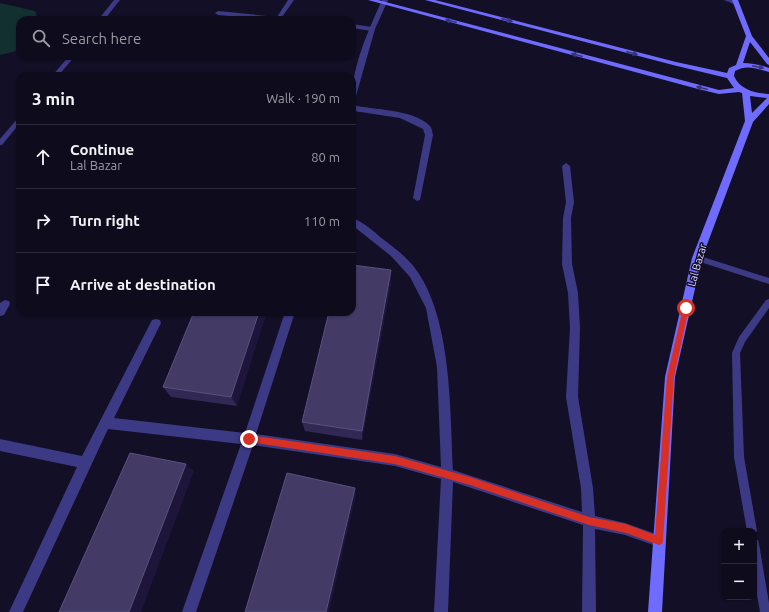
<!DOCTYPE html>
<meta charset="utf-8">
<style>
body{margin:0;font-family:Ubuntu,sans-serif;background:#1c1929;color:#f1f3f6}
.controls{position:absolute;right:12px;bottom:12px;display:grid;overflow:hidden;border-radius:8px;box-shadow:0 1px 3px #0004}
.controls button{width:36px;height:36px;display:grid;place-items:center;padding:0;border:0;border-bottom:1px solid #2e2b3b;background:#0e0b1c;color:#f1f3f6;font:20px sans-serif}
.stop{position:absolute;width:12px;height:12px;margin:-9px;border:3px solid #d93025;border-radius:50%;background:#fff}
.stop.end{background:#d93025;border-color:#fff;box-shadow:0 1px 4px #0008}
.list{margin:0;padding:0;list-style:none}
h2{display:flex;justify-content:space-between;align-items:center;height:52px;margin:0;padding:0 16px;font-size:17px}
h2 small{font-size:13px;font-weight:400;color:#9b9ba3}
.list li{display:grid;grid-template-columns:26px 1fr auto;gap:12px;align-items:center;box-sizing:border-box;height:64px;padding:0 16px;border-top:1px solid #2e2b3b}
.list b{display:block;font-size:15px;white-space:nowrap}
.list p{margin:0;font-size:13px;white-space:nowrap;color:#9b9ba3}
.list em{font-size:13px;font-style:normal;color:#9b9ba3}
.icon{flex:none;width:22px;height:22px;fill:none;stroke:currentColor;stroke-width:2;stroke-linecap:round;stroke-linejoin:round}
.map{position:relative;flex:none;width:769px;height:612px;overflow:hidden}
.search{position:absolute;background:#0e0b1c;box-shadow:0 1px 3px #0004;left:16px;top:16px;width:340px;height:44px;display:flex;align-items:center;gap:10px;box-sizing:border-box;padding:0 14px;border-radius:12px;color:#9b9ba3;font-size:15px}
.panel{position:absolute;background:#0e0b1c;box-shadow:0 1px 3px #0004;left:16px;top:72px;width:340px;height:244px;border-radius:12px}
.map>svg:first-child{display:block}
.green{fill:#12302f}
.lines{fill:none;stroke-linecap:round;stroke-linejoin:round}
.lane{fill:#3d3a85;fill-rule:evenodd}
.street{fill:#3d3a85;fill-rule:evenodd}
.secondary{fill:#6f6bff;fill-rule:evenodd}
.wall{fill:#312854}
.shaded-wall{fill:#1d163a}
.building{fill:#433a66;stroke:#5a527e}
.oneway{fill:#38347d}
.route{fill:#d93025}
.labels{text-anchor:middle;stroke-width:3;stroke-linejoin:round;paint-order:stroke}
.street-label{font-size:11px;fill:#d9d4ff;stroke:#130f26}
</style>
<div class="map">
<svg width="769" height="612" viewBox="0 0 769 612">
<rect width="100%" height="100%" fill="#130f26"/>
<path class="green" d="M0,3L35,11L38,20H20V50L0,55Z"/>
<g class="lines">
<path class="lane" d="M114,0H120L104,20H98Z
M288,0H294L282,17L293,18L296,20H276L218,15L215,13L218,11L277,17Z
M352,24L372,27L375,29L372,31L352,28Z
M69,56H75L58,76H52Z
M20,117V123L2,145H0V139L18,118Z
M697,255L769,278V284L694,260L693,258Z
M769,299V308L745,342L740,353L744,457L757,531L754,535V531H747L734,457L732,353L739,337L766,300Z
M754,539L758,540L759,544L769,603V612H760L754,577Z"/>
<path class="street" d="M382,0H388L375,29L356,96L352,98C352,66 369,29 382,0Z
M724,0H733L739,3L736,5Z
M352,105C373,110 414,109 430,126C432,128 432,132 433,135L420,200L417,201L413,198L425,135L423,129L400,118L354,111L352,110Z
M566,163L570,166L574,202L571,218L572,264L578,293L580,328L578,397L593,488L595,516L625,523L659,535L664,536L665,541L664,546L659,547L625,535L595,529L596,612H582L583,525L453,482L448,612H434L441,479L395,466L253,445L196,612H182L241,444L108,429L23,612H9L77,467L0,451V439L82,456L152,320L156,319L160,320L161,323L114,418L245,433L285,312H295L256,434L395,454L441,467L437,367L426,308L410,277L391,256L352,225V218C364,222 374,232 384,240C396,249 409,259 417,271C452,321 450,411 453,470L582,512L581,488L566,397L570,328L568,293L562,264L563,218L566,202L562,166Z
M5,300L9,301L10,304L4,315L0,316V303Z"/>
<path class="secondary" d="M368,0H378L719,90L734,88L727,78L673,65L425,0H435L676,62L727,73L729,68L736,65L746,36L732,0H738L752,36L769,58V65L767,64L750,42L743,63C752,63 761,65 769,68V72C757,69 747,64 735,71L734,76C740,90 755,93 769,94V104L753,122L702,258L675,377L662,612H648L665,377L692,258L745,121L742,93L739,92L719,94L698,89ZM750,96L767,98L752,113Z"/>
</g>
<path class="wall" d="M391,270V283L362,440L305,431L302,422Z
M194,312L237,406L171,397L163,387Z"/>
<path class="shaded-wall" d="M391,270V283L362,440V431Z
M259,312H267L237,406L231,397Z
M186,464L194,471L141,612H129Z
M355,488L356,495L329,612H326Z"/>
<path class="building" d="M352,265L391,270L362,431L302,422L329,312H352Z
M194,312H259L231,397L163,387Z
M130,453L186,464L129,612H59Z
M287,473L355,488L326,612H245Z"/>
<defs><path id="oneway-solid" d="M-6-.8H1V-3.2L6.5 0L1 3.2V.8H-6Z"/></defs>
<g class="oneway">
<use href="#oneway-solid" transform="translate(507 20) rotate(15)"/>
<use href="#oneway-solid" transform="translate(451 21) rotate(-165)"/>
<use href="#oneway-solid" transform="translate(632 53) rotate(15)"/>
<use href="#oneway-solid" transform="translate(577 55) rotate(-165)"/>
<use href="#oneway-solid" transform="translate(758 67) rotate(12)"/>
<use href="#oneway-solid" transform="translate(702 88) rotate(-166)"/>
</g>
<path class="route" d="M686,305L689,308L674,377L663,541L662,544L659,545L626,533L589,525L470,485L395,464L249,442L245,439L249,435L395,456L470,477L589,517L626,524L655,535L667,377L683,308Z"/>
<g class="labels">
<g class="street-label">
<text transform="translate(697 265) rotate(-74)" y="4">Lal Bazar</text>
</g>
</g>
</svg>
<div class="controls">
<button>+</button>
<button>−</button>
</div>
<div class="stop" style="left:686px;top:308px"></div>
<div class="stop end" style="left:249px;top:439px"></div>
<div class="search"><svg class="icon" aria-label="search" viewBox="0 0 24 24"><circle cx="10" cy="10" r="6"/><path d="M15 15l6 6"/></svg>Search here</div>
<section class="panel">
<h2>3 min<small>Walk · 190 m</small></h2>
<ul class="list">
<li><svg class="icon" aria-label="ahead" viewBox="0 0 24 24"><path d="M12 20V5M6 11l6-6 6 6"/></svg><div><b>Continue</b><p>Lal Bazar</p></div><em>80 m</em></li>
<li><svg class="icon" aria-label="right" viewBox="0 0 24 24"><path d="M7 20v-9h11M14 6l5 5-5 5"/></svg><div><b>Turn right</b></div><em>110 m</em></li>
<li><svg class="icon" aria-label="arrive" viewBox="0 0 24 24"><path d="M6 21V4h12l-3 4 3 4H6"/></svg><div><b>Arrive at destination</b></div></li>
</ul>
</section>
</div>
